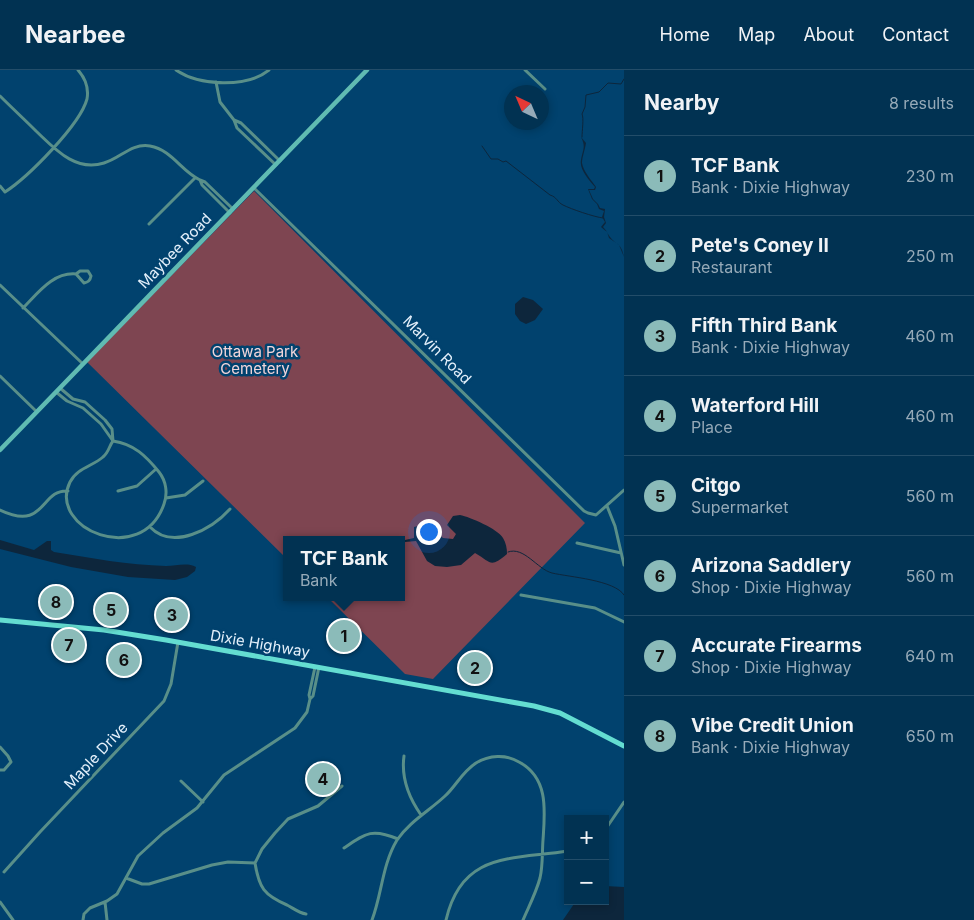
<!DOCTYPE html>
<meta charset="utf-8">
<style>
body{margin:0;font-family:Inter,sans-serif;background:#0f3e5c;color:#f1f3f6}
.controls{position:absolute;right:15px;bottom:15px;display:grid;overflow:hidden;border-radius:0px;box-shadow:0 2px 8px #0003}
.controls button{width:45px;height:45px;display:grid;place-items:center;padding:0;border:0;border-bottom:1px solid #234d69;background:#013252;color:#f1f3f6;font:25px sans-serif}
.compass{position:absolute;left:504px;top:15px;width:45px;height:45px;border-radius:50%;background:#013252;box-shadow:0 2px 8px #0003;rotate:316deg}
.you{position:absolute;left:428px;top:461px;width:18px;height:18px;margin:-12px;border:4px solid #fff;border-radius:50%;background:#1a73e8;box-shadow:0 0 0 8px #1a73e833}
.badge{display:grid;place-items:center;width:32px;height:32px;border-radius:50%;background:#8bbbb9;color:#111;font-size:16px;font-weight:700}
.pin{position:absolute;translate:-50% -50%;border:2px solid #fff;box-shadow:0 1px 5px #0006}
.popup{position:absolute;left:283px;top:466px;width:122px;height:65px;box-sizing:border-box;display:grid;place-content:center;border-radius:0px;background:#013252;filter:drop-shadow(0 1px 4px #0005);font-size:16px;white-space:nowrap;color:#96aab8}
.popup b{font-size:19px;color:#f1f3f6}
.popup::after{content:'';position:absolute;left:50%;top:100%;margin-left:-10px;border:10px solid transparent;border-top-color:#013252}
.list{margin:0;padding:0;list-style:none}
h2{display:flex;justify-content:space-between;align-items:center;height:65px;margin:0;padding:0 20px;font-size:21px}
h2 small{font-size:16px;font-weight:400;color:#96aab8}
.list li{display:grid;grid-template-columns:32px 1fr auto;gap:15px;align-items:center;box-sizing:border-box;height:80px;padding:0 20px;border-top:1px solid #234d69}
.list b{display:block;font-size:19px;white-space:nowrap}
.list p{margin:0;font-size:16px;white-space:nowrap;color:#96aab8}
.list em{font-size:16px;font-style:normal;color:#96aab8}
.map{position:relative;flex:none;width:624px;height:850px;overflow:hidden}
header{display:flex;align-items:center;gap:30px;box-sizing:border-box;height:70px;padding:0 25px;background:#013252;border-bottom:1px solid #234d69}
header strong{font-size:24px}
nav{display:flex;gap:28px;margin-inline-start:auto;font-size:18px}
main{display:flex}
aside{flex:1;background:#013252}
.map>svg:first-child{display:block}
.green{fill:#7e4551}
.water{fill:#0d263c}
.lines{fill:none;stroke-linecap:round;stroke-linejoin:round}
.stream{stroke:#0d263c;stroke-width:1}
.street{stroke:#598f89;stroke-width:3}
.secondary{stroke:#60bbb2;stroke-width:4.5}
.primary{stroke:#64ddd1;stroke-width:5}
.labels{text-anchor:middle;stroke-width:5;stroke-linejoin:round;paint-order:stroke}
.street-label{font-size:15px;fill:#e4f0fb;stroke:#01426e}
.park-label{font-size:15px;fill:#f2d5da;stroke:#01426e}
</style>
<header>
<strong>Nearbee</strong>
<nav><a>Home</a><a>Map</a><a>About</a><a>Contact</a></nav>
</header>
<main>
<div class="map">
<svg width="624" height="850" viewBox="0 0 624 850">
<rect width="100%" height="100%" fill="#01426e"/>
<path class="green" d="M254,121L585,453L433,609L405,604L327,527H402V470H286V488L87,292Z"/>
<path class="water" d="M581,67L586,73C585,80 582,87 582,93C583,101 592,111 596,117L595,120H589L593,129L598,134L600,138L605,139L604,147L606,153L603,157C607,161 607,163 610,167C617,176 621,172 624,187L619,175L609,168L607,162L601,157L605,152L602,147L604,141L599,139L597,134L592,129L588,119H594L595,117C589,110 579,99 581,90C583,79 586,77 581,67Z
M523,227L533,230L543,239L535,250L526,254L520,251L515,244V234Z
M460,445C470,447 498,459 503,468C506,473 507,478 507,484C490,498 492,493 475,483L461,495L447,497L435,496L427,491L416,471L405,472V470L414,468V457C432,453 430,457 443,468L453,469L456,464L447,455L453,446Z
M0,470L34,480L47,471H51V480L54,482C91,488 128,495 166,496C176,496 187,492 196,497L195,501L187,507L175,510L128,507L71,497L0,479Z
M605,816L624,817V850H563L576,831H605Z"/>
<g class="lines">
<path class="stream" d="M582,67C582,61 584,48 582,44L585,37L586,25L599,22L608,13L621,14L624,9
M482,76L491,89H498L503,92L506,91L550,125C557,127 557,132 563,135C571,139 594,147 603,148
M508,482C524,476 537,499 552,503C569,507 615,510 624,525"/>
<path class="street" d="M176,0C199,16 247,18 269,0
M525,0L545,19
M216,12L220,32L234,50
M0,26C12,38 24,49 36,61C55,79 75,102 104,93C121,88 131,73 150,76C172,80 181,101 200,110
M276,95L237,58L234,50L241,53L280,91
M0,116L5,122C28,107 80,55 87,29C89,18 85,8 78,0
M254,118L584,441L588,443L596,445L624,420
M230,143L202,115L200,110L205,112L233,139
M149,154L195,108
M0,215L83,294
M23,238C38,223 53,202 76,204L84,213C88,212 90,211 91,206L88,201H80L76,204
M0,306L37,342
M56,322L67,331L83,338L101,354L113,371L112,359L105,350L85,332L73,329L60,318
M113,371C134,374 146,386 159,402C166,411 168,423 164,434C142,498 47,459 70,412C77,398 93,396 103,387C109,382 109,376 113,371Z
M118,421L137,416L156,399
M166,428L185,425L203,411
M607,436L615,456L624,495
M0,440C46,462 40,419 68,421
M150,457C173,481 212,459 230,439
M577,473L621,483
M521,525L595,538L624,552
M315,597L309,625L310,629L313,626L319,597
M0,677L8,686L11,692L4,700H0
M404,686C401,708 409,728 421,745
M181,711L203,732
M605,760L624,732
M344,778C366,763 372,758 398,769
M4,802L40,762L164,631L171,614L178,572
M126,808L142,814H149L212,795L228,792L255,793
M0,832L13,850
M105,832L107,850
M306,844C299,843 293,838 287,835C264,825 259,818 255,793L262,779L275,763L288,749L318,736L342,716
M83,850L84,844L90,838L107,831L117,824L138,786L163,763L197,738L224,705L295,658L307,642L310,629
M372,850C382,824 382,795 397,770C409,752 429,741 445,726C456,716 462,702 476,693C489,685 506,684 519,692C549,708 545,741 543,770C542,783 543,795 540,808C536,823 529,836 523,850
M446,850C462,781 512,790 568,781"/>
<path class="secondary" d="M0,380L367,0"/>
<path class="primary" d="M0,550L104,560L166,570L534,636L560,643L624,676"/>
</g>
<g class="labels">
<g class="street-label">
<text transform="translate(175 181) rotate(-46)" y="5">Maybee Road</text>
<text transform="translate(437 280) rotate(45)" y="5">Marvin Road</text>
<text transform="translate(260 574) rotate(10)" y="5">Dixie Highway</text>
<text transform="translate(96 686) rotate(-47)" y="5">Maple Drive</text>
</g>
<g class="park-label">
<text x="255" y="287">Ottawa Park<tspan x="255" dy="17">Cemetery</tspan></text>
</g>
</g>
</svg>
<div class="controls">
<button>+</button>
<button>−</button>
</div>
<svg class="compass" viewBox="-18 -18 36 36"><path d="M0-13l5 13h-10z" fill="#e53935"/><path d="M0 13l5-13h-10z" fill="#96aab8"/></svg>
<div class="you"></div>
<div class="pin badge" style="left:344px;top:566px">1</div>
<div class="popup"><b>TCF Bank</b>Bank</div>
<div class="pin badge" style="left:475px;top:598px">2</div>
<div class="pin badge" style="left:172px;top:545px">3</div>
<div class="pin badge" style="left:323px;top:709px">4</div>
<div class="pin badge" style="left:111px;top:540px">5</div>
<div class="pin badge" style="left:124px;top:590px">6</div>
<div class="pin badge" style="left:69px;top:575px">7</div>
<div class="pin badge" style="left:56px;top:532px">8</div>
</div>
<aside>
<h2>Nearby<small>8 results</small></h2>
<ul class="list">
<li><span class="badge">1</span><div><b>TCF Bank</b><p>Bank · Dixie Highway</p></div><em>230 m</em></li>
<li><span class="badge">2</span><div><b>Pete's Coney II</b><p>Restaurant</p></div><em>250 m</em></li>
<li><span class="badge">3</span><div><b>Fifth Third Bank</b><p>Bank · Dixie Highway</p></div><em>460 m</em></li>
<li><span class="badge">4</span><div><b>Waterford Hill</b><p>Place</p></div><em>460 m</em></li>
<li><span class="badge">5</span><div><b>Citgo</b><p>Supermarket</p></div><em>560 m</em></li>
<li><span class="badge">6</span><div><b>Arizona Saddlery</b><p>Shop · Dixie Highway</p></div><em>560 m</em></li>
<li><span class="badge">7</span><div><b>Accurate Firearms</b><p>Shop · Dixie Highway</p></div><em>640 m</em></li>
<li><span class="badge">8</span><div><b>Vibe Credit Union</b><p>Bank · Dixie Highway</p></div><em>650 m</em></li>
</ul>
</aside>
</main>
